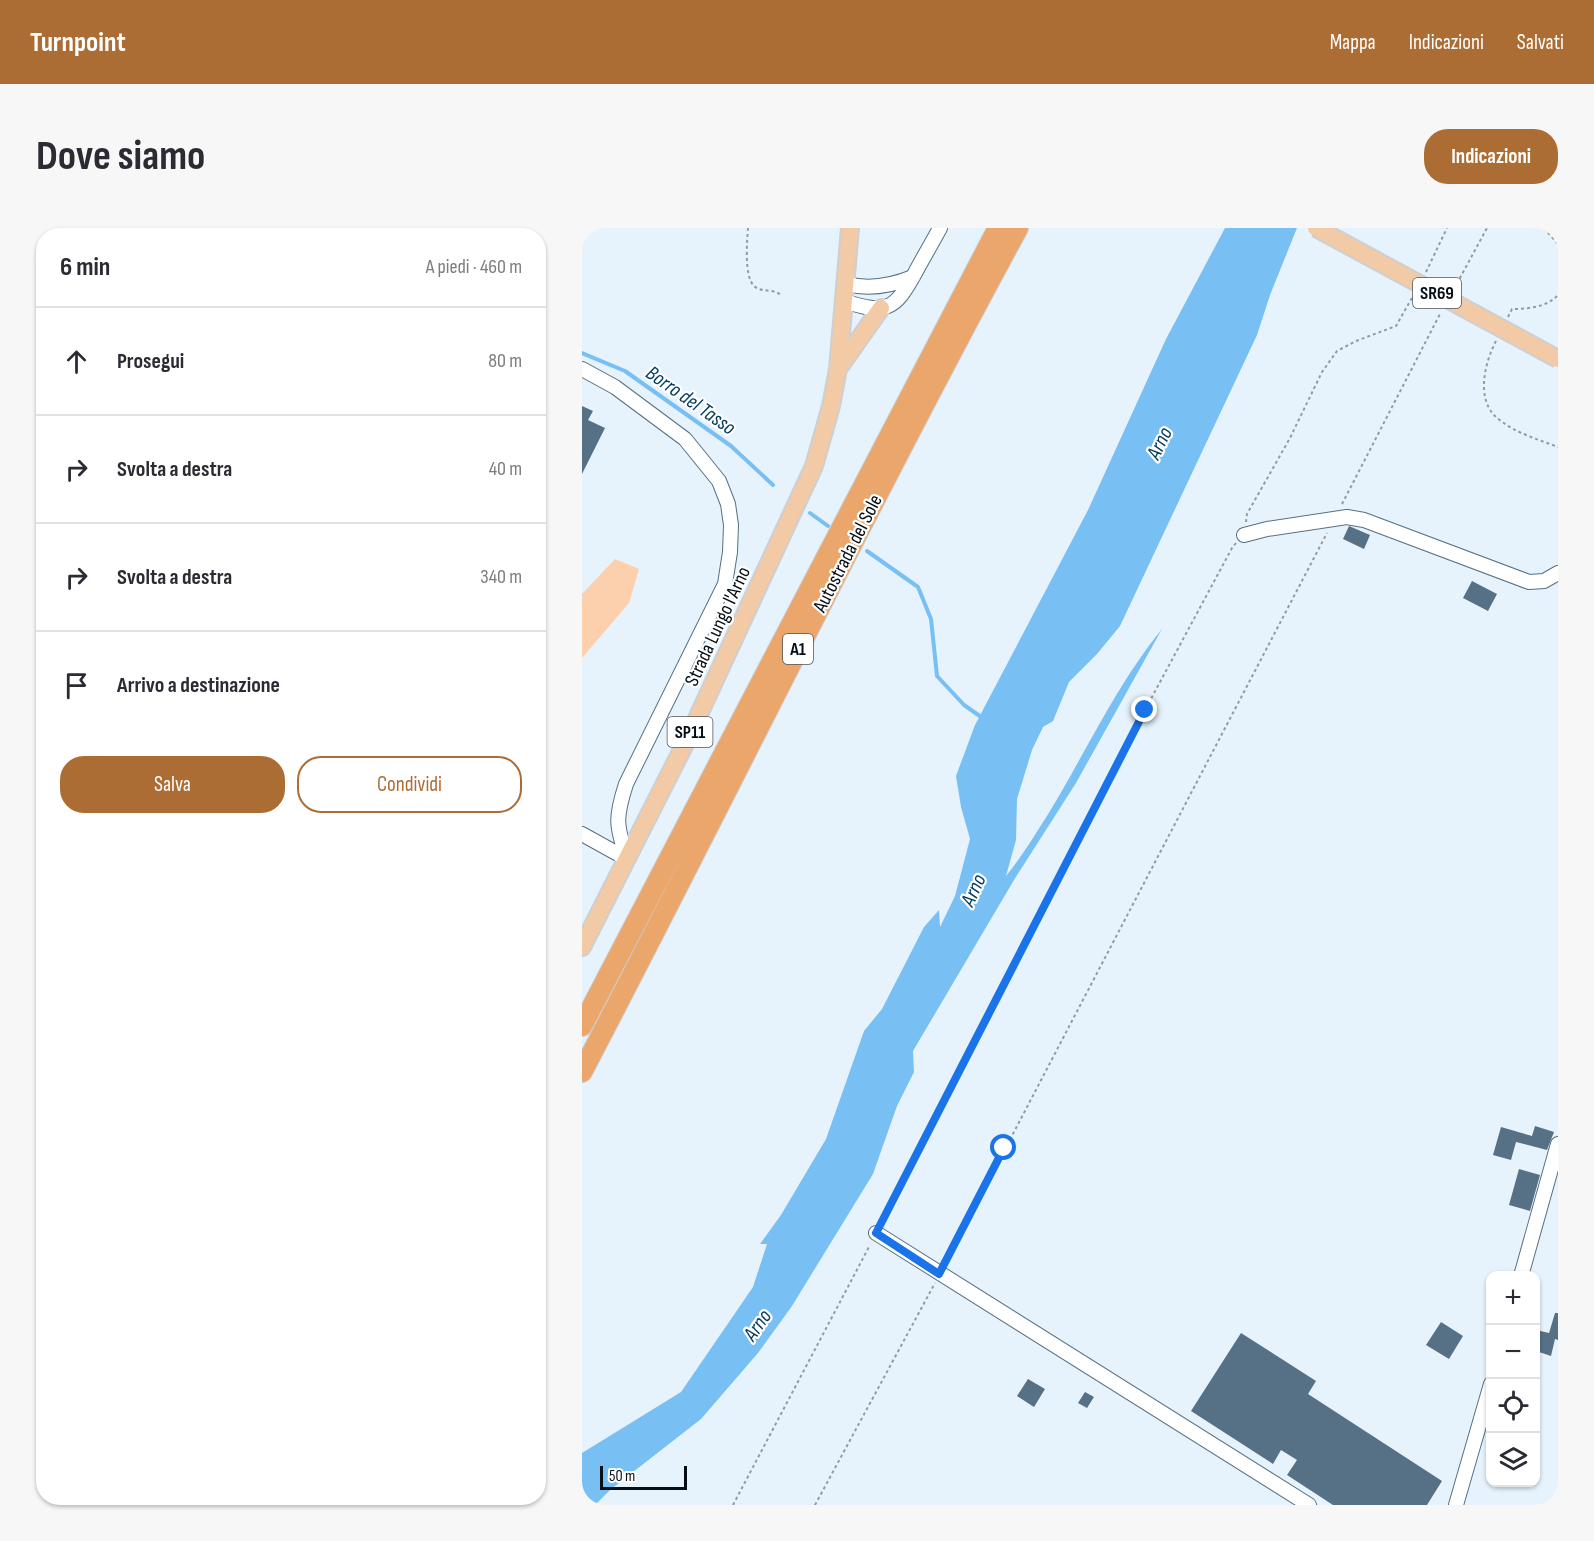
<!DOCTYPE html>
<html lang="it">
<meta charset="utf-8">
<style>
body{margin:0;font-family:"Sofia Sans Condensed",sans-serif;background:#f7f7f7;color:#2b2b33}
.controls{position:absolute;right:18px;bottom:18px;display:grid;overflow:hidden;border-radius:12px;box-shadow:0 2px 4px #0004}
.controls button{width:54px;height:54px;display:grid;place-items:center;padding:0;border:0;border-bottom:2px solid #e1e1e2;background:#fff;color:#2b2b33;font:30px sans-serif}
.scale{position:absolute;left:18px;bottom:15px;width:87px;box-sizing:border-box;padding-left:6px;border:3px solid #050e15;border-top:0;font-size:16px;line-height:21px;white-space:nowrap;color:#050e15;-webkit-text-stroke:4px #fff;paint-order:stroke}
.stop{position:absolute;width:18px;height:18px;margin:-14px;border:4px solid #1a73e8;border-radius:50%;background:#fff}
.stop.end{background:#1a73e8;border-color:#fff;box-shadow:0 2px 6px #0008}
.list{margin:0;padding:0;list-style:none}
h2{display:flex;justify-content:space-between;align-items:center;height:78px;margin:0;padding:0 24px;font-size:26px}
h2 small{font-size:20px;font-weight:400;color:#7c7c81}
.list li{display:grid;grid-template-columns:39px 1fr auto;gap:18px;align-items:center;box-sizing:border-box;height:108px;padding:0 24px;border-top:2px solid #e1e1e2}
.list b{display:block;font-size:22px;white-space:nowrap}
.list em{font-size:20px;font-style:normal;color:#7c7c81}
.actions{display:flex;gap:12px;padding:18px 24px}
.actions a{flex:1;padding:14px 0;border:2px solid #ac6d34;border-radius:24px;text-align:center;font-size:21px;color:#ac6d34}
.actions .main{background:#ac6d34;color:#fff}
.icon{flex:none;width:33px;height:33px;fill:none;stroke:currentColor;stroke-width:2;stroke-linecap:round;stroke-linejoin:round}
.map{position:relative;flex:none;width:976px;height:1277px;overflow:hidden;border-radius:24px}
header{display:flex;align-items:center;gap:36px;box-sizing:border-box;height:84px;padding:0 30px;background:#ac6d34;color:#fff}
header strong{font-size:28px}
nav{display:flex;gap:33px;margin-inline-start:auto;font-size:21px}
.intro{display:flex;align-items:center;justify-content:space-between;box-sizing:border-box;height:144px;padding:0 36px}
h1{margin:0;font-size:42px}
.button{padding:15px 27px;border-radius:24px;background:#ac6d34;color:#fff;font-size:21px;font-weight:700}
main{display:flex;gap:36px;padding:0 36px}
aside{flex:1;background:#fff;border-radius:24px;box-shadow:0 2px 4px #0004}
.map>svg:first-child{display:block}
.green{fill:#fcd0ac}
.water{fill:#78bff4}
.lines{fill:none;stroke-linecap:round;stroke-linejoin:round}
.stream{stroke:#78bff4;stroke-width:4}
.building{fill:#567085}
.minor-casing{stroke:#567084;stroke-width:16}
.major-casing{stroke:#cdcfd0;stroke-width:20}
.highway-casing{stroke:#cdcfd0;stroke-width:22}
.path{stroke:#909ba3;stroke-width:2;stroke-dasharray:3 3;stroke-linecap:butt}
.minor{stroke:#fff;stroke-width:14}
.major{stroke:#f3caa6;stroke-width:16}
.highway{stroke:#eba66b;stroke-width:20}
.major-bridge-casing{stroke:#cdcfd0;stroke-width:20;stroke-linecap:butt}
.major-bridge{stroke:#f3caa6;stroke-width:16}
.route{stroke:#1a73e8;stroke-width:8}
.labels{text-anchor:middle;stroke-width:4.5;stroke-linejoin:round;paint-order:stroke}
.shield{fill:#fff;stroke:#50565b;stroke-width:1.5}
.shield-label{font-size:18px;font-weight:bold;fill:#050e15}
.street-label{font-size:20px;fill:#050e15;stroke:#fff}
.water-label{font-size:21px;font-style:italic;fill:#043e60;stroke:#fff}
</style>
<header>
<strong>Turnpoint</strong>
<nav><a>Mappa</a><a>Indicazioni</a><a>Salvati</a></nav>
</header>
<div class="intro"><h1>Dove siamo</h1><a class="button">Indicazioni</a></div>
<main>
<aside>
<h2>6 min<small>A piedi · 460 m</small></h2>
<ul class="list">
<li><svg class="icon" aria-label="ahead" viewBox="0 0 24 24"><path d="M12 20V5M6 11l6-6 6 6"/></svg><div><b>Prosegui</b></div><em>80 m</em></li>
<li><svg class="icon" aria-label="right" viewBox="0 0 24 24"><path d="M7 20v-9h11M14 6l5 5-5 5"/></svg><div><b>Svolta a destra</b></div><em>40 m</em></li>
<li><svg class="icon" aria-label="right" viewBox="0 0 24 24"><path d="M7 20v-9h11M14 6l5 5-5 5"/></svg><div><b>Svolta a destra</b></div><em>340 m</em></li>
<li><svg class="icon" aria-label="arrive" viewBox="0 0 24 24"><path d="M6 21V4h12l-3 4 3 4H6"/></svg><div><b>Arrivo a destinazione</b></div></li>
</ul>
<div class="actions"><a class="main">Salva</a><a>Condividi</a></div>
</aside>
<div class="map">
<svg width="976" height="1277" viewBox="0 0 976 1277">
<rect width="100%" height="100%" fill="#e7f3fc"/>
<path class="green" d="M33,331L57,341L47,375L0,430V366Z"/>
<path class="water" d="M643,0H715L688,67L675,107L538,398L515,426L487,454L471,493L461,499L450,522L435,571L434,612L424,648C439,630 452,608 465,588C503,526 534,457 580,401L494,555L432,652L331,823L332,844L315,878L291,946L210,1078L176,1125L119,1191L28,1262L13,1277H0V1225L99,1164L171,1059L185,1016H178L199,987L244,911L282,803L300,781L342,699L357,682L358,699L373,668L388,611L379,579L374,548L393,497L506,282L584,111Z"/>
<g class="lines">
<path class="stream" d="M0,125L43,143L149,218L191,257
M228,285L246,298
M285,323L336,359L349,391L355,448L382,477L402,491"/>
</g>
<path class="building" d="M0,178L11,183L6,192L23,200L0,246Z
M767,298L788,307L782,321L761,311Z
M890,353L915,366L906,383L881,370Z
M953,898L972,904L965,922L934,914L929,932L911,927L919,899L950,908Z
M937,941L958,947L948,983L927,977Z
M973,1085H976V1112L973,1111L969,1128L954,1123V1102L967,1105Z
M859,1094L881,1108L867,1131L844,1117Z
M659,1105L734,1153L726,1166L860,1253L845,1277H751L705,1247L715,1232L699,1222L691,1236L609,1183Z
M446,1151L463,1161L452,1179L435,1168Z
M503,1164L512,1169L505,1180L496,1175Z"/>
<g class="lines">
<g class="minor-casing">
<path id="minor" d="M265,56C288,62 309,58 331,49
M262,73C304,87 313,82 333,45C341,30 350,15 358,0
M0,141L33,159L103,211L137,253L146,276L149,297L148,324L143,356L44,556C33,590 34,597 45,631
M662,307L685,301L765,289L782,292L947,354L962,353L976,345
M0,606L45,631
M294,1005L727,1277
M939,1048L976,916
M874,1277L909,1156"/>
</g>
<g class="major-casing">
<path id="major" d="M256,141L299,80
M0,719L106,510L232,238L249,178L256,141L268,0"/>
</g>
<g class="highway-casing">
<path id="highway" d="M0,798L416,0
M0,844C147,563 285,278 436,0"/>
</g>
<path class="path" d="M166,0C165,14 162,48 172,58C180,65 190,60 199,67
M962,0L976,16
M844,44L865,0
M872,61L905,0
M926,89L930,81C946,81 965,79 976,67
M914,113C903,134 894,169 913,188C930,204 955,211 976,219
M760,276L859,84
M664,294L665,286L708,210L740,144L755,123L774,113L814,98L831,68
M300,993L563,482L650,320L654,315
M364,1034L745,305
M151,1277L288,1017
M233,1277L353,1055"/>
<use href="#minor" class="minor"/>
<use href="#major" class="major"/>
<use href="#highway" class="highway"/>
<g class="major-bridge-casing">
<path id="major-bridge" d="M734,0L976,131"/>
</g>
<use href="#major-bridge" class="major-bridge"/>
</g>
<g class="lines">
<path class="route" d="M422,920L357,1046L294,1005L563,482"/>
</g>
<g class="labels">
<g class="shield">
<rect x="831" y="50" width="48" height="30" rx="4.5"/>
<rect x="201" y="406" width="30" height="30" rx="4.5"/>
<rect x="85.5" y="489" width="45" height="30" rx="4.5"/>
</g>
<g class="shield-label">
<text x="855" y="71">SR69</text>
<text x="216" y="427">A1</text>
<text x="108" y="510">SP11</text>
</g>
<g class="street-label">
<text transform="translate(265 325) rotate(-63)" y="7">Autostrada del Sole</text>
<text transform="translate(135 398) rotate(-65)" y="7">Strada Lungo l'Arno</text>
</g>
<g class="water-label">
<text transform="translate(109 172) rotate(35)" y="7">Borro del Tasso</text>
<text transform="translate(577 215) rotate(-64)" y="7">Arno</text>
<text transform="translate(391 662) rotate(-65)" y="7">Arno</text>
<text transform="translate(175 1097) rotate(-55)" y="7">Arno</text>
</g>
</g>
</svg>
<div class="controls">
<button>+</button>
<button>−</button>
<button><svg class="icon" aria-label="locate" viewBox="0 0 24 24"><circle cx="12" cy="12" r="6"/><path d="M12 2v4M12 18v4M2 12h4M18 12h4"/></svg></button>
<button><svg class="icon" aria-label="layers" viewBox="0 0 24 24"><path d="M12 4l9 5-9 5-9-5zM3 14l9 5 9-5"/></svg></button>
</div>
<div class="scale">50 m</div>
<div class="stop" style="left:422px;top:920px"></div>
<div class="stop end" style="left:563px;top:482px"></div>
</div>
</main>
